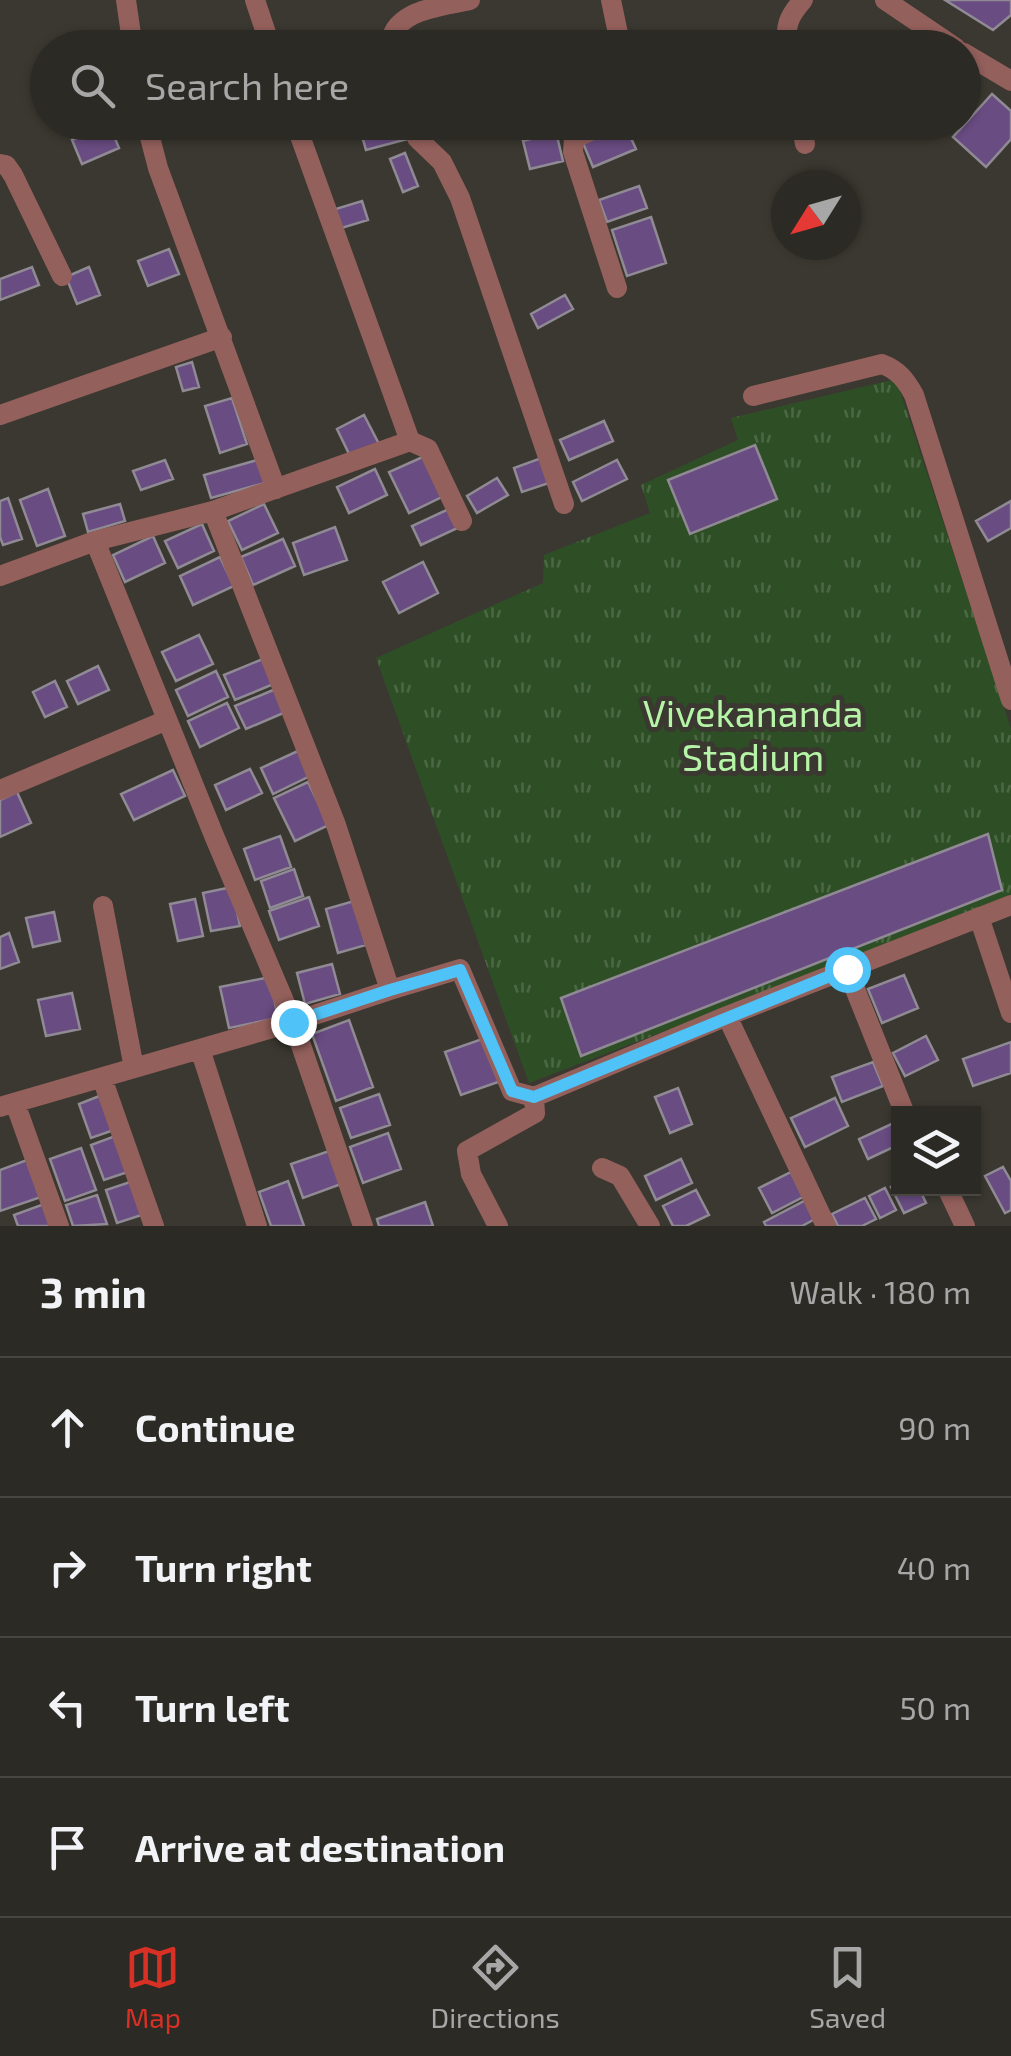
<!DOCTYPE html>
<meta charset="utf-8">
<style>
body{margin:0;font-family:"Exo 2",sans-serif;background:#383631;color:#f1f3f6}
.controls{position:absolute;right:30px;bottom:30px;display:grid;overflow:hidden;border-radius:0px;box-shadow:0 2px 8px #0004}
.controls button{width:90px;height:90px;display:grid;place-items:center;padding:0;border:0;border-bottom:2px solid #484641;background:#2c2a24;color:#f1f3f6;font:50px sans-serif}
.compass{position:absolute;left:771px;top:170px;width:90px;height:90px;border-radius:50%;background:#2c2a24;box-shadow:0 2px 8px #0004;rotate:233deg}
.stop{position:absolute;width:30px;height:30px;margin:-22px;border:8px solid #4fc3f7;border-radius:50%;background:#fff}
.stop.end{background:#4fc3f7;border-color:#fff;box-shadow:0 2px 10px #0008}
.list{margin:0;padding:0;list-style:none}
h2{display:flex;justify-content:space-between;align-items:center;height:130px;margin:0;padding:0 40px;font-size:42px}
h2 small{font-size:32px;font-weight:400;color:#a6a7a6}
.list li{display:grid;grid-template-columns:65px 1fr auto;gap:30px;align-items:center;box-sizing:border-box;height:140px;padding:0 40px;border-top:2px solid #484641}
.list b{display:block;font-size:38px;white-space:nowrap}
.list em{font-size:32px;font-style:normal;color:#a6a7a6}
.icon{flex:none;width:55px;height:55px;fill:none;stroke:currentColor;stroke-width:2;stroke-linecap:round;stroke-linejoin:round}
.map{position:relative;flex:none;width:1011px;height:1226px;overflow:hidden}
.search{position:absolute;background:#2c2a24;box-shadow:0 2px 8px #0004;left:30px;right:30px;top:30px;height:110px;display:flex;align-items:center;gap:25px;box-sizing:border-box;padding:0 35px;border-radius:55px;color:#a6a7a6;font-size:38px}
.sheet{height:690px;background:#2c2a24}
nav{display:flex;justify-content:space-around;align-items:center;box-sizing:border-box;height:140px;border-top:2px solid #484641;background:#2c2a24;font-size:28px;color:#a6a7a6}
nav a{display:grid;justify-items:center;gap:5px}
nav .on{color:#d93025}
.map>svg:first-child{display:block}
.park{fill:url(#park-tufts)}
.building{fill:#694c82;stroke:#8f8a93;stroke-width:2.5}
.lines{fill:none;stroke-linecap:round;stroke-linejoin:round}
.street{stroke:#94605c;stroke-width:20}
.route{stroke:#4fc3f7;stroke-width:12}
.labels{text-anchor:middle;stroke-width:10;stroke-linejoin:round;paint-order:stroke}
.park-label{font-size:38px;fill:#b6f5a7;stroke:#3a3830}
</style>
<div class="map">
<svg width="1011" height="1226" viewBox="0 0 1011 1226">
<defs>
<pattern id="park-tufts" width="24" height="20" patternUnits="userSpaceOnUse" patternTransform="scale(2.5)"><rect width="24" height="20" fill="#2e4f26"/><path d="M3 7l-1-3M5 7V3M7 7l1-3M15 17l-1-3M17 17v-4M19 17l1-3" fill="none" stroke="#4c6744"/></pattern>
</defs>
<rect width="100%" height="100%" fill="#3a3830"/>
<path class="park" d="M896,379L1011,729V899L529,1083L376,658L543,583L544,555L650,513L641,485L738,440L731,418Z"/>
<path class="building" d="M945,0H1011V15L993,30Z
M992,94L1011,111V139L986,167L953,137Z
M358,122H407L411,138L366,150Z
M109,124L119,148L82,164L72,140Z
M625,125L636,149L593,167L583,143Z
M556,132L563,161L530,169L523,141Z
M405,153L418,186L403,192L390,159Z
M639,186L647,208L607,222L599,200Z
M362,201L368,220L335,230L329,211Z
M651,217L666,263L627,276L612,230Z
M169,249L179,274L148,286L138,261Z
M32,267L39,285L0,300V279Z
M89,267L100,295L77,304L66,277Z
M565,295L573,309L538,328L531,314Z
M192,362L199,387L183,391L176,367Z
M232,398L247,444L220,453L205,406Z
M364,415L379,444L351,458L337,429Z
M604,421L613,441L569,460L560,440Z
M755,445L777,499L690,534L668,480Z
M425,456L444,496L409,513L389,472Z
M544,457L552,482L522,492L514,468Z
M261,459L268,482L211,498L204,475Z
M165,460L173,479L141,490L133,471Z
M617,460L627,479L582,501L573,482Z
M375,469L387,495L349,513L337,487Z
M497,478L508,495L477,513L467,496Z
M48,489L65,536L37,546L20,500Z
M8,498L22,539L3,545L0,537V501Z
M1011,501V528L988,541L976,521Z
M120,504L125,521L88,532L83,514Z
M264,504L278,533L242,550L228,521Z
M453,507L462,526L421,545L412,526Z
M202,524L214,551L178,568L165,541Z
M335,527L347,560L304,575L293,543Z
M153,536L165,563L125,582L113,555Z
M283,539L295,566L253,585L241,557Z
M220,557L234,586L193,605L180,576Z
M423,562L438,593L399,613L383,582Z
M199,635L213,664L176,681L162,652Z
M265,658L276,683L235,700L224,675Z
M98,666L109,690L78,704L67,681Z
M216,671L228,697L188,716L176,690Z
M55,681L67,707L45,717L33,692Z
M278,688L288,711L246,729L235,706Z
M227,703L239,728L200,747L188,721Z
M300,750L312,775L273,794L261,768Z
M250,769L262,793L226,810L215,785Z
M173,770L185,796L134,820L121,794Z
M308,782L329,825L295,841L274,798Z
M17,792L31,823L0,837V800Z
M988,834L1002,890L581,1056L561,998Z
M280,836L291,867L255,880L244,849Z
M294,869L303,896L270,908L261,881Z
M232,887L240,926L211,931L203,893Z
M309,897L319,926L279,940L269,911Z
M195,899L203,936L178,941L170,904Z
M354,901L366,945L338,953L326,909Z
M54,912L60,941L33,947L26,918Z
M9,933L19,962L0,969V937Z
M332,964L340,994L305,1004L297,973Z
M904,975L918,1008L882,1023L868,989Z
M270,977L278,1018L229,1028L220,987Z
M72,993L80,1029L46,1036L38,1000Z
M349,1020L373,1087L336,1101L312,1034Z
M926,1036L938,1060L905,1076L893,1053Z
M485,1038L501,1081L461,1095L445,1052Z
M1011,1042V1073L973,1086L963,1059Z
M873,1062L883,1086L842,1102L832,1077Z
M678,1088L692,1124L670,1133L655,1097Z
M379,1094L390,1125L351,1138L340,1108Z
M102,1095L114,1130L91,1138L79,1104Z
M835,1098L848,1126L805,1147L791,1118Z
M898,1121V1145L868,1159L859,1139Z
M388,1133L401,1169L363,1183L350,1147Z
M118,1135L131,1171L104,1180L91,1145Z
M81,1148L96,1190L65,1201L50,1159Z
M332,1150L344,1183L303,1198L291,1164Z
M681,1159L692,1183L656,1200L645,1176Z
M27,1160L41,1197L0,1211V1170Z
M1003,1167L1011,1181V1210L1005,1213L985,1176Z
M791,1172L803,1197L772,1213L759,1188Z
M136,1180L148,1213L117,1223L106,1190Z
M288,1181L304,1226H271L259,1192Z
M898,1184V1188H919L926,1203L904,1213L891,1187Z
M885,1188L896,1210L880,1218L869,1196Z
M696,1190L709,1215L686,1226H673L663,1206Z
M97,1195L107,1224L73,1226L66,1205Z
M865,1198L876,1219L862,1226H838L832,1214Z
M806,1200L815,1219L802,1226H766L764,1222Z
M425,1202L433,1226H379L377,1219Z
M44,1204L52,1226H18L14,1215Z"/>
<g class="lines">
<path class="street" d="M126,0L133,48
M255,0L271,48
M611,0L621,48
M885,0L956,48
M390,48C391,9 440,7 470,0
M788,48C784,26 789,16 803,0
M964,53L1011,81
M146,122L158,168L276,489
M295,122L410,441
M412,122L417,138L442,162L460,198L564,504
M608,122L574,139L573,152L617,288
M801,122L805,144
M0,164L6,165L13,175L62,276
M753,396L882,364C898,370 906,380 914,395L1011,700
M0,415L222,337
M213,511L336,825L390,990
M95,541L215,838L293,1022L363,1226
M0,576L95,541L213,511L410,441L428,449L462,521
M0,790L167,720
M103,906L134,1068
M979,917L1011,1013
M847,969L905,1114
M727,1016L826,1226
M200,1049L257,1226
M102,1078L154,1226
M15,1103L59,1226
M0,1107L293,1022L390,990L460,969L512,1091L534,1097L727,1016L1011,905
M602,1168L620,1176L650,1226
M947,1188L965,1226
M498,1226L471,1174L467,1151L535,1113L534,1097"/>
</g>
<g class="lines">
<path class="route" d="M293,1022L390,990L460,970L512,1091L534,1097L847,969"/>
</g>
<g class="labels">
<g class="park-label">
<text x="753" y="727">Vivekananda<tspan x="753" dy="44">Stadium</tspan></text>
</g>
</g>
</svg>
<div class="controls">
<button><svg class="icon" aria-label="layers" viewBox="0 0 24 24"><path d="M12 4l9 5-9 5-9-5zM3 14l9 5 9-5"/></svg></button>
</div>
<svg class="compass" viewBox="-18 -18 36 36"><path d="M0-13l5 13h-10z" fill="#e53935"/><path d="M0 13l5-13h-10z" fill="#a6a7a6"/></svg>
<div class="stop" style="left:847px;top:969px"></div>
<div class="stop end" style="left:293px;top:1022px"></div>
<div class="search"><svg class="icon" aria-label="search" viewBox="0 0 24 24"><circle cx="10" cy="10" r="6"/><path d="M15 15l6 6"/></svg>Search here</div>
</div>
<section class="sheet">
<h2>3 min<small>Walk · 180 m</small></h2>
<ul class="list">
<li><svg class="icon" aria-label="ahead" viewBox="0 0 24 24"><path d="M12 20V5M6 11l6-6 6 6"/></svg><div><b>Continue</b></div><em>90 m</em></li>
<li><svg class="icon" aria-label="right" viewBox="0 0 24 24"><path d="M7 20v-9h11M14 6l5 5-5 5"/></svg><div><b>Turn right</b></div><em>40 m</em></li>
<li><svg class="icon" aria-label="left" viewBox="0 0 24 24"><path d="M17 20v-9H6M10 6l-5 5 5 5"/></svg><div><b>Turn left</b></div><em>50 m</em></li>
<li><svg class="icon" aria-label="arrive" viewBox="0 0 24 24"><path d="M6 21V4h12l-3 4 3 4H6"/></svg><div><b>Arrive at destination</b></div></li>
</ul>
</section>
<nav>
<a class="on"><svg class="icon" aria-label="map" viewBox="0 0 24 24"><path d="M3 6l6-2 6 2 6-2v14l-6 2-6-2-6 2zM9 4v14M15 6v14"/></svg>Map</a>
<a><svg class="icon" aria-label="directions" viewBox="0 0 24 24"><path d="M12 3l9 9-9 9-9-9zM9 14v-3h6M13 9l2 2-2 2"/></svg>Directions</a>
<a><svg class="icon" aria-label="saved" viewBox="0 0 24 24"><path d="M7 4h10v16l-5-4-5 4z"/></svg>Saved</a>
</nav>
